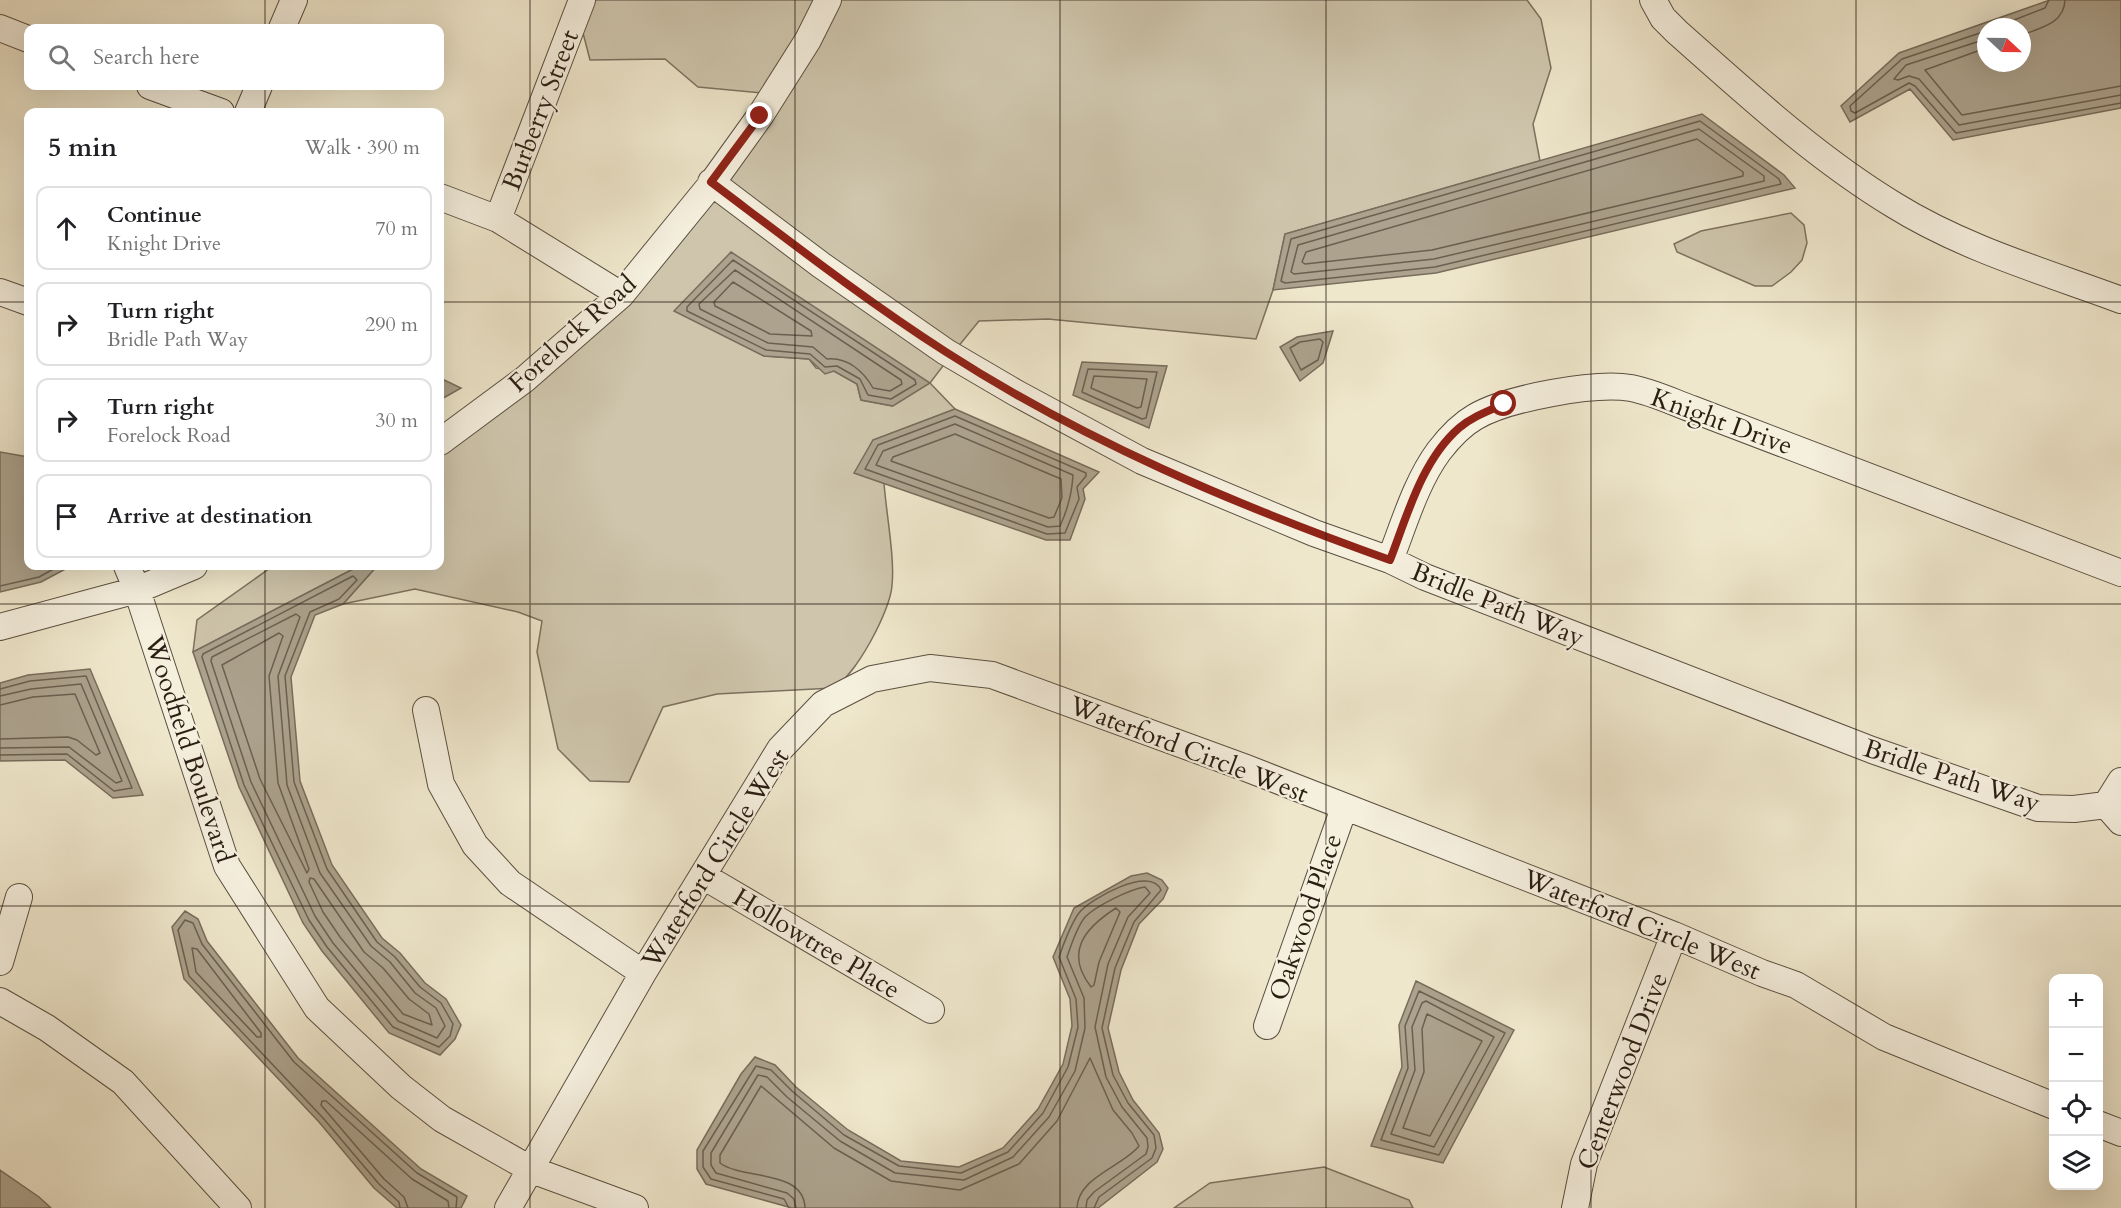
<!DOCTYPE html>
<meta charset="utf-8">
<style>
body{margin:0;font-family:Cardo,serif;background:#f6f6f6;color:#202124}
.controls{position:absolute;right:18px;bottom:18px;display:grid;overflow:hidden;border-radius:12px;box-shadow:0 6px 24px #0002}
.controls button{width:54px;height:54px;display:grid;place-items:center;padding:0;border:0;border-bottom:2px solid #e0e0e0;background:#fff;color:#202124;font:30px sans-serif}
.compass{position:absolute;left:1977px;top:18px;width:54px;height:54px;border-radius:50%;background:#fff;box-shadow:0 6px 24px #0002;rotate:112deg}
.stop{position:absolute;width:18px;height:18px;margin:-14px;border:4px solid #8f2418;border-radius:50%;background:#fff}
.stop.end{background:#8f2418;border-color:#fff;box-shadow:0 2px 6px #0008}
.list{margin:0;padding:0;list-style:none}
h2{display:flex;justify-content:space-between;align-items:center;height:78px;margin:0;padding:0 24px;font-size:26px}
h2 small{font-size:20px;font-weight:400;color:#757577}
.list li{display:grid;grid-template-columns:39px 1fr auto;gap:18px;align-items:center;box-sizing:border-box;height:84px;margin:0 12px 12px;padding:0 12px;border:2px solid #e0e0e0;border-radius:12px}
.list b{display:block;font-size:22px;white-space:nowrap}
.list p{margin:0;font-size:20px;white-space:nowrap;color:#757577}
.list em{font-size:20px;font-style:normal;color:#757577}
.icon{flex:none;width:33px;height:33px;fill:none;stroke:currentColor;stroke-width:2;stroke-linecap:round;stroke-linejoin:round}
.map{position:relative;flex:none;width:2121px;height:1208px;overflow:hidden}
.search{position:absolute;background:#fff;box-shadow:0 6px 24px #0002;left:24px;top:24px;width:420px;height:66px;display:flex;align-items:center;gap:15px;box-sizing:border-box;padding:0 21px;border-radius:12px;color:#757577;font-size:22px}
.panel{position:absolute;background:#fff;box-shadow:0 6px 24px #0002;left:24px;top:108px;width:420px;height:462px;border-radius:12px}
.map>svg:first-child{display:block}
.green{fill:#cec5ac;stroke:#7c715f;stroke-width:1.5;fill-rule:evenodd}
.water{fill:#aca28d;stroke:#786d5c;stroke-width:1.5;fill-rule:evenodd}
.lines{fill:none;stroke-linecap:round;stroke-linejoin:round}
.shore{stroke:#6b6050;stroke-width:1.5}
.minor-casing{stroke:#5b5040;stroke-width:28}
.minor{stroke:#f5efde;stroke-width:26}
.route{stroke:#8f2418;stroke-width:8}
.grid{fill:none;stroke:#2a1d12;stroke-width:1.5;stroke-opacity:0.55}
.labels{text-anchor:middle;stroke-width:4.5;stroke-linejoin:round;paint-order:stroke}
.street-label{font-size:26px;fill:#2a1d12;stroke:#f5efde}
</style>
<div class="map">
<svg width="2121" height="1208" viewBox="0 0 2121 1208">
<rect width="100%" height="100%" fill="#efe7cc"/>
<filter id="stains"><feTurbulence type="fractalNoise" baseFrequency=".00333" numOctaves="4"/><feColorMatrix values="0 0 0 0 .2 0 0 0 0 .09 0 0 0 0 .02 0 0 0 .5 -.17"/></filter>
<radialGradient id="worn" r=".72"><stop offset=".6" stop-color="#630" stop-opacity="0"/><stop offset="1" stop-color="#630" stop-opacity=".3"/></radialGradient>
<path class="green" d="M593,0H816L799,35L762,93L698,87L665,59L590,60L582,29Z
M839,0H1527L1541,19L1551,68L1533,124L1540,161L1285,234L1273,290L1256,339L1048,319L979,321L957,348L725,180Z
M715,196L946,362L930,383L955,409L873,440L855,473L884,483C886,512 895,558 892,585C891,610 855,677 833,688L717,694L663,707L629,782L590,781L558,749L537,652L542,621L518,612L415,589L343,604L377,566H440V454ZM675,311L929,383L892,406L861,400L857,384L834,371L816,368L809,359L764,356Z
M1791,213L1804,225L1807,243L1802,260L1791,272L1772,286H1755L1677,252L1674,244L1701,231Z
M273,566H359L193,652L197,620Z
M1324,1167L1409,1200L1413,1208H1174L1210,1183Z"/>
<path class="water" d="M2050,0H2121V108L1953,140L1910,89L1850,122L1841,106L1899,53ZM1986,27H2022V63H1986Z
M1702,114L1784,175L1795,188L1436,273L1273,290L1285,234Z
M731,252L930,383L893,406L861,400L857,384L834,371L825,374L809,359L764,356L674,311Z
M1333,331L1323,363L1300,381L1280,347L1297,337Z
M1082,362L1167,366L1149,428L1073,395Z
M440,378L461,388L440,400Z
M955,409L1099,472L1083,489L1085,499L1070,540H1046L854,473L873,440Z
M0,452L28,457V566H71L41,582L0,592Z
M359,566H377L343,604L315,615L291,677L300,781L332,865L382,938L400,953L425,983L446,999L461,1025L455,1039L440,1055L389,1033L322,951L303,923L239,787L193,652Z
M90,669L143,795L113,798L65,760L0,761V683L28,675Z
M1147,873L1162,880L1168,888L1163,899L1139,924L1121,970L1108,1028L1119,1072L1133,1100L1159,1133L1163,1149L1157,1162L1098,1208H792L706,1184L697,1169V1150L741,1074L755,1057L775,1065L796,1087L848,1130L901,1161L959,1167L1003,1148L1038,1109L1063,1064L1072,1026L1070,999L1053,957L1074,908L1131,876Z
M185,911L198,919L207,941L298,1058L421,1169L467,1196L461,1208H397L374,1188L319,1122L184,979L172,927Z
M1416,981L1514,1030L1443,1163L1371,1146L1402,1067L1399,1025Z
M0,1170L39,1197L51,1208H0Z"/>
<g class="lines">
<path class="shore" d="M1996,27L2045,8L2049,0
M1986,31L1902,59L1850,106L1851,111L1855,113L1909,83L1915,86L1956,133L2121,103
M2022,35C2040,28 2064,24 2065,0
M1986,39L1906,65L1894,79L1898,80L1909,76L1919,79L1959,125L2121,95
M1986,48L1925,70L1962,115L2121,86
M1700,121L1779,179L1781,184L1435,267L1285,283L1281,281L1291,239Z
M1699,129L1764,176V181L1434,259L1294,274L1291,272L1298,245Z
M1697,139L1743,172V176L1432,250L1305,264L1302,262L1306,252Z
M733,260L915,380L916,384L891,399L868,395L860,379L837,366L825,367L810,354L766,350L687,311V307Z
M735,270L901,380L902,384L890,391L873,388C864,372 848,357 827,359L813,347L768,343L700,309L699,304Z
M733,282L811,331L812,336L770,334L715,306L714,302Z
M1320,339L1323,342L1318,360L1301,370L1290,348L1300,342Z
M1088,369L1157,372L1146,418L1142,419L1082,392Z
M1094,376L1147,379L1141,407L1137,408L1091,388Z
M955,416L1086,473V476L1077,487L1079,499L1065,533L1047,534L865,469L878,445Z
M955,424L1073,475C1072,492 1068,509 1060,526L1048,527L876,465L883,451Z
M955,434L1061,479L1062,498L1054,517L1049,518L891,461L893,457Z
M353,576L357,580L339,599L310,612L285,676L294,782L327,869L377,942L395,957L420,987L441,1003L453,1024L450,1036L439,1047L393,1027L327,947L309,920L244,785L202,657L203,654Z
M0,586L39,577L59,566
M296,614L300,617L278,676L287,785L320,873L371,946L390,962L415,993L436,1008L445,1026L437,1038L398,1021L333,943L315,916L251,782L211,661L212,657Z
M279,633L283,636L269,676L278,783L309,869L307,873L260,779L222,665Z
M0,689L30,681L86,676L132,788L114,791L67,754L0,755
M0,696L31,689L81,684L122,781L116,783L69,747L0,748
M0,705L33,697L75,694L100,753L96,755L77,740L68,737L0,739
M310,878L314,879L364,952L383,968L409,999L429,1014L432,1025L403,1014L340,937L323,912L309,882Z
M1116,908L1120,912L1099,962L1094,985L1091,987C1064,952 1085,928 1116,908Z
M192,948L197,949L261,1033V1037H257L196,972Z
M1419,991L1505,1033L1439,1155L1381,1140L1408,1068L1405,1026Z
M1426,1001L1494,1037L1434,1147L1391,1134L1415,1070L1412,1027L1422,1003Z
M1427,1014L1482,1041L1430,1136L1403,1128L1424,1072L1422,1029Z
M400,1208L399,1202L379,1184L323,1118L189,976L178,930L185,920L193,923L202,944L294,1062L417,1173L457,1197L456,1208
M408,1208L404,1197L384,1179L321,1105L322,1101H326L412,1179L448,1201L449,1208
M789,1208L784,1199L711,1179L703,1167V1151L756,1066L771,1070L792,1091L844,1135L899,1166L961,1173L1008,1152L1043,1113L1068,1067L1078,1027L1076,999L1059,957C1064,943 1070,925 1079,913C1090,899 1150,865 1161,890L1134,922L1115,968L1102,1028L1113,1075L1128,1103L1154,1135L1156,1148L1152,1158L1099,1197L1094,1208
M796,1208L794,1199L787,1193L716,1173L711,1165V1153L758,1075L767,1077L787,1097L840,1141L895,1173L964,1180L1013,1157L1049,1117L1075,1071L1085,1028L1084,998L1067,957C1071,945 1077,927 1085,917C1096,906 1130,889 1145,887L1150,893L1128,917L1108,964L1095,1027L1106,1077L1122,1107L1147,1138L1148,1147L1146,1154L1094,1192L1087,1200L1086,1208
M805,1208C804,1169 743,1180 720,1163V1155L761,1086L834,1148L891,1181L960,1190L1019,1164L1057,1121L1090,1058L1113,1110L1132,1133L1139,1146C1122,1167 1078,1177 1077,1208"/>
<g class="minor-casing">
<path id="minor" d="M1653,0L1663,18L1677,32C1746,93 1815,157 1894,205C1963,248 2045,272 2121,300
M0,28L28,39
M282,28L294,0
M150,86L221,112
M248,112L259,86
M711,182L821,265L946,352L1016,393L1142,461L1314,533L1390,560L1425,577L1872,750L2038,808L2074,809L2106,805
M440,197L498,219L621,295
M498,219L582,0
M0,292L28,302
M440,442L525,379L621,295L709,187L760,116L808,40L828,0
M1390,560C1404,524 1416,482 1439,451C1449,438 1461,425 1475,417C1507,398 1595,382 1631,388C1652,392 1673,402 1692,409L2121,573
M127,566L137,590L227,866L317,1008L401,1087L442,1119L532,1170L635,1208
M0,627L137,590L194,566
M426,710L441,784L475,845L510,883L643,973
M2106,805L2121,781
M2106,805L2121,822
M703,876L931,1010
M0,962L19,897
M0,1001L47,1028L123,1082L238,1208
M1267,1026L1344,808
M2098,1124L2121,1133
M508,1208L643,973L780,749L823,704L872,679L930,668L992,675L1246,768L1674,935L1762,973L1796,985L1884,1037L2054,1106
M1575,1208L1584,1164L1674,935"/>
</g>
<use href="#minor" class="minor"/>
</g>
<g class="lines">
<path class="route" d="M760,116L711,182C788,240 865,300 946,352C1084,441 1236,505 1390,560C1407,516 1422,460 1459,428C1472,417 1488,411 1504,404"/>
</g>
<path class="grid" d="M265,0V28M530,0V1208M795,0V1208M1060,0V1208M1326,0V1208M1591,0V1208M1856,0V1208M265,86V112M0,302H28M440,302H2121M265,566V1208M0,604H2121M0,906H2121"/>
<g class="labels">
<g class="street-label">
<text transform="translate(540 110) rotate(-69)" y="9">Burberry Street</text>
<text transform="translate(572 333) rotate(-42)" y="9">Forelock Road</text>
<text transform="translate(1722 421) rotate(20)" y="9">Knight Drive</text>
<text transform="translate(1498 604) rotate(22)" y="9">Bridle Path Way</text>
<text transform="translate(190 749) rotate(72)" y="9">Woodfield Boulevard</text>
<text transform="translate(1189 749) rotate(21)" y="9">Waterford Circle West</text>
<text transform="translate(1952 775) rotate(18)" y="9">Bridle Path Way</text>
<text transform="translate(715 858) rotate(-58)" y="9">Waterford Circle West</text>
<text transform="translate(1305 917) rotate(-71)" y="9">Oakwood Place</text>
<text transform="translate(1642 924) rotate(22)" y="9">Waterford Circle West</text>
<text transform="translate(817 943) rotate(31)" y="9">Hollowtree Place</text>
<text transform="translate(1622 1071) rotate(-69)" y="9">Centerwood Drive</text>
</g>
</g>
<rect width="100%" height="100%" filter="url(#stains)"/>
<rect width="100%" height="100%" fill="url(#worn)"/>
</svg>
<div class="controls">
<button>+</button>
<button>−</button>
<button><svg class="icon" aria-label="locate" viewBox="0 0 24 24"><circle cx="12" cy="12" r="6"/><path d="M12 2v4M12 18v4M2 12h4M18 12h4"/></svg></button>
<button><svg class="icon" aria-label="layers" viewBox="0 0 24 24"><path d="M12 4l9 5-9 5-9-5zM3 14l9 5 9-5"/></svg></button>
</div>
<svg class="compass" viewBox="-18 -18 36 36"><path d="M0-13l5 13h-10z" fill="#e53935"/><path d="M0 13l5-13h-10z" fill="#757577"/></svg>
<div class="stop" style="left:1504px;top:404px"></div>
<div class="stop end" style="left:760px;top:116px"></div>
<div class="search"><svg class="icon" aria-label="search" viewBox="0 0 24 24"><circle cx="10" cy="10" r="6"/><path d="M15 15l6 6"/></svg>Search here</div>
<section class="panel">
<h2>5 min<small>Walk · 390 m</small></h2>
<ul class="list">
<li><svg class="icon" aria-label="ahead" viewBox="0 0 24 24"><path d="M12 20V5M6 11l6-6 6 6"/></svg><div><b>Continue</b><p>Knight Drive</p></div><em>70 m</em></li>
<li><svg class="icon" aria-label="right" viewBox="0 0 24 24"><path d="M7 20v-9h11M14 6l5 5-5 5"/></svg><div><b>Turn right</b><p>Bridle Path Way</p></div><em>290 m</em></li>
<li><svg class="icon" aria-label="right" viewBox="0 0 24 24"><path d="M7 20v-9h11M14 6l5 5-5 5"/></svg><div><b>Turn right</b><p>Forelock Road</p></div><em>30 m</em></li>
<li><svg class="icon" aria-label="arrive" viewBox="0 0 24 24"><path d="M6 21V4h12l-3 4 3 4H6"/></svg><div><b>Arrive at destination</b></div></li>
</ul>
</section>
</div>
